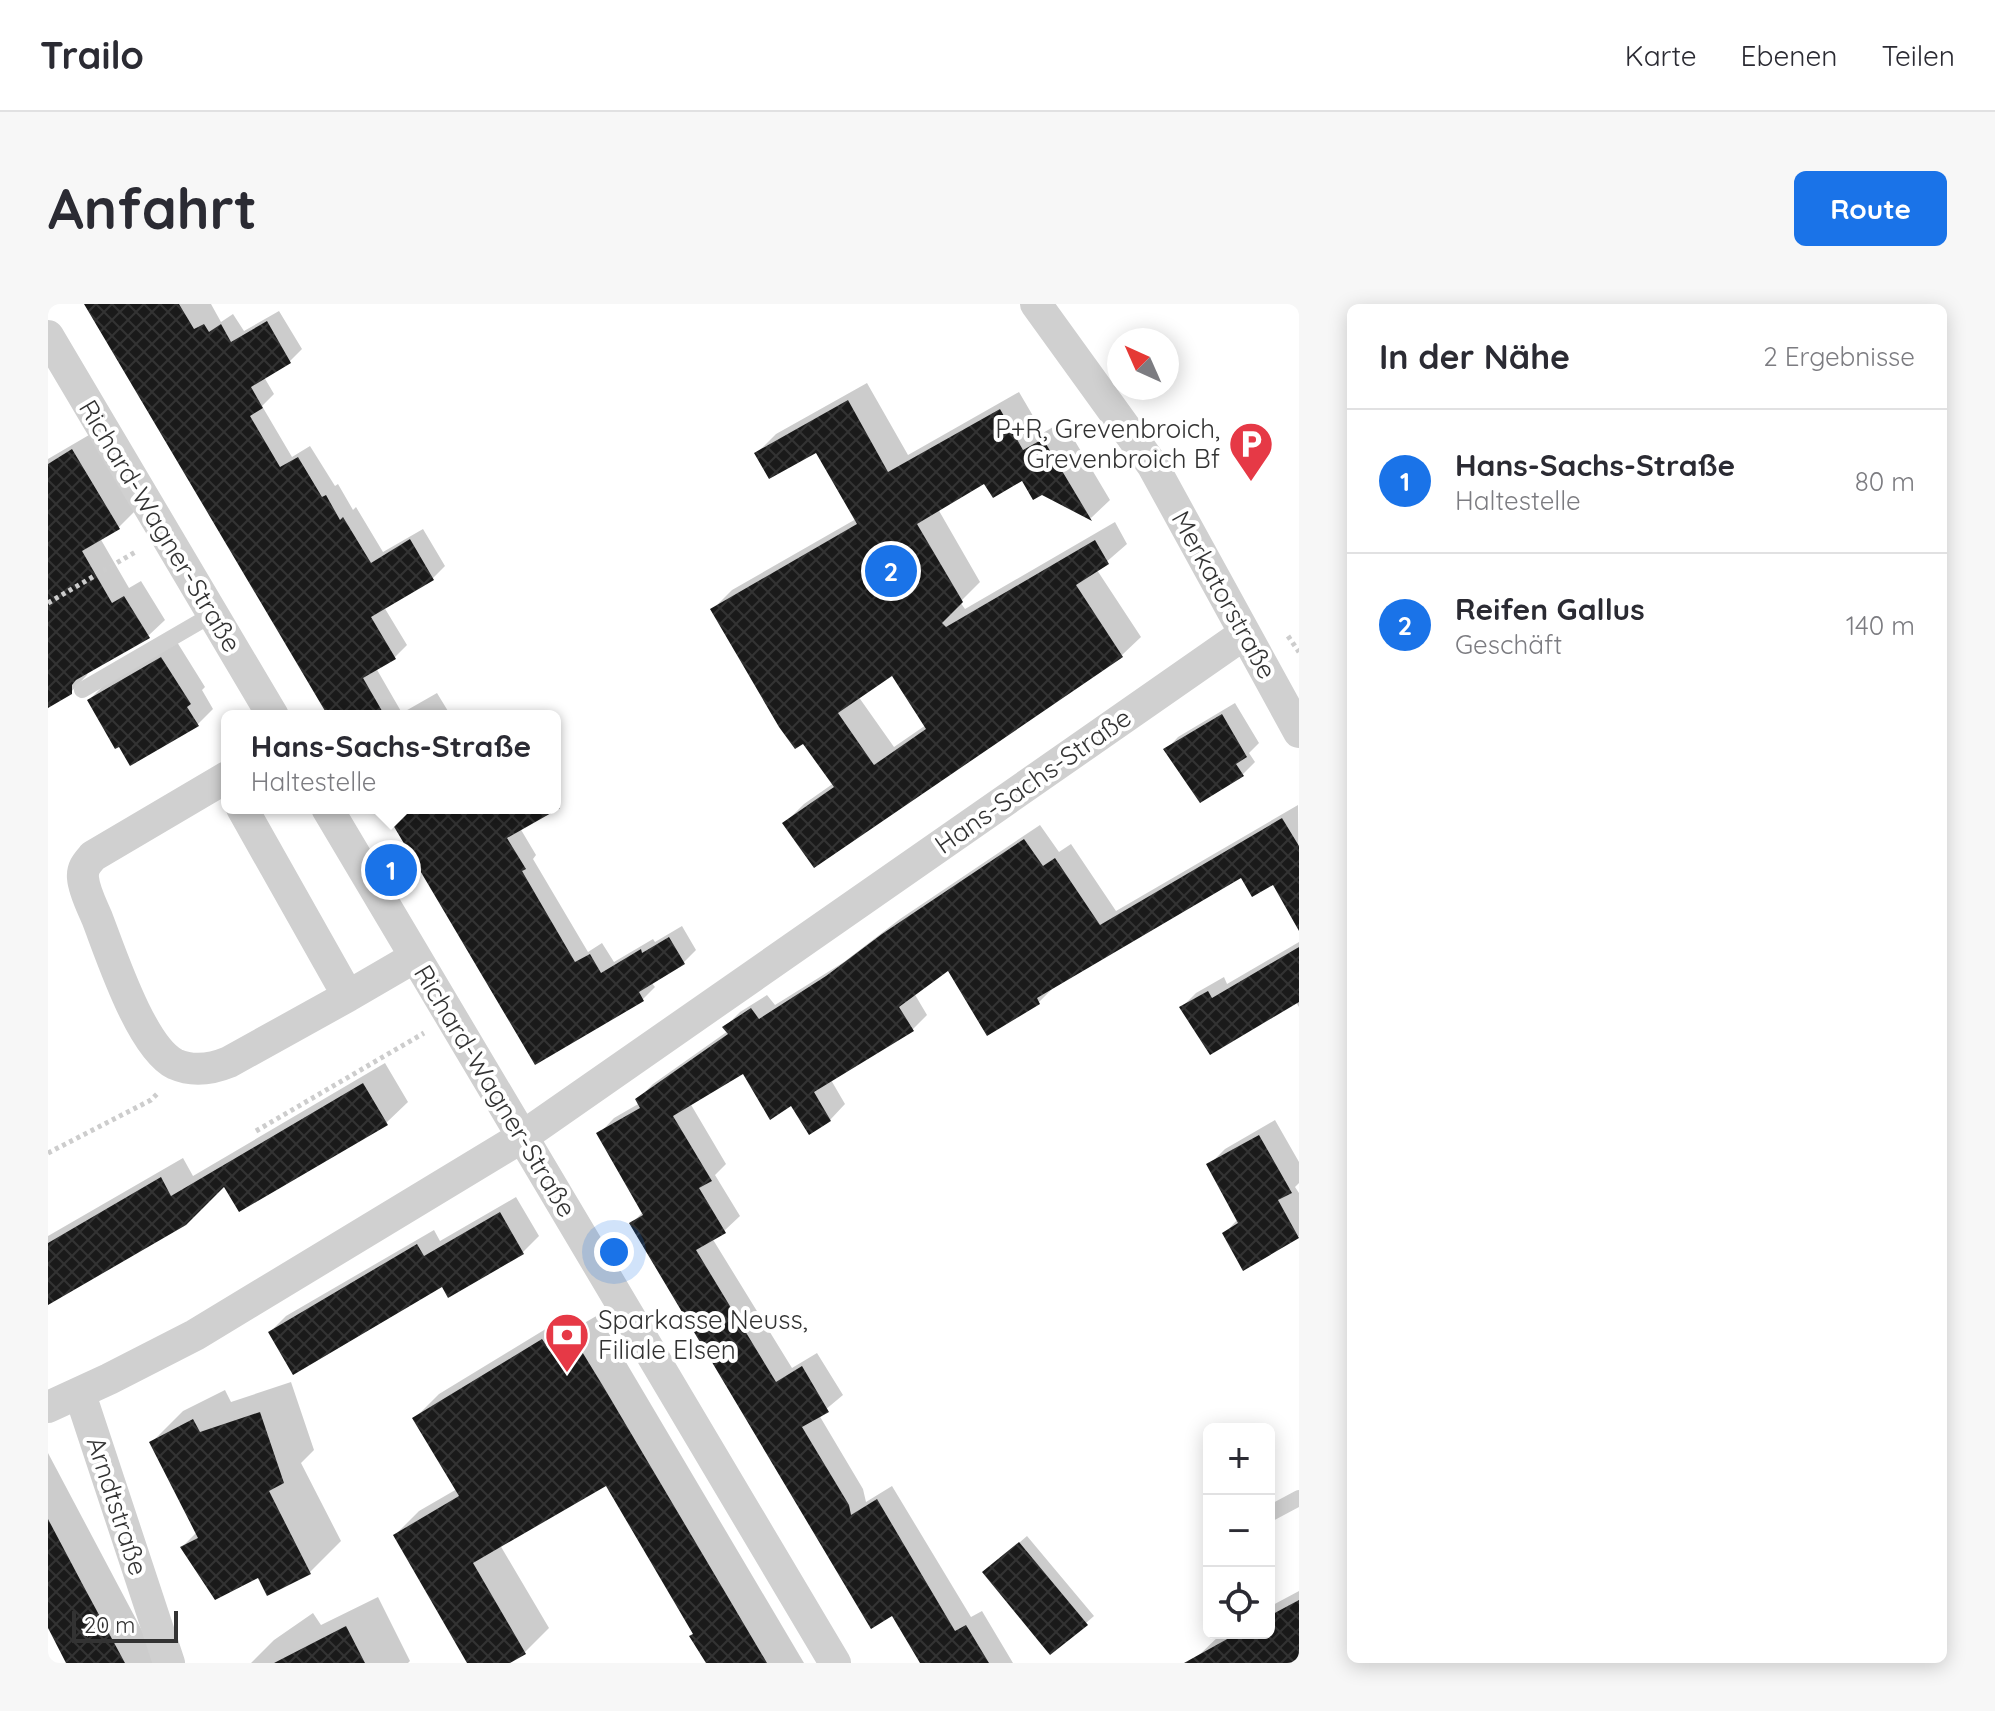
<!DOCTYPE html>
<html lang="de">
<meta charset="utf-8">
<style>
body{margin:0;font-family:Quicksand,sans-serif;background:#f7f7f7;color:#2b2b33}
.controls{position:absolute;right:24px;bottom:24px;display:grid;overflow:hidden;border-radius:12px;box-shadow:0 4px 20px #0003}
.controls button{width:72px;height:72px;display:grid;place-items:center;padding:0;border:0;border-bottom:2px solid #e1e1e2;background:#fff;color:#2b2b33;font:40px sans-serif}
.compass{position:absolute;left:1059px;top:24px;width:72px;height:72px;border-radius:50%;background:#fff;box-shadow:0 4px 20px #0003;rotate:315deg}
.scale{position:absolute;left:24px;bottom:20px;width:106px;box-sizing:border-box;padding-left:8px;border:4px solid #333;border-top:0;font-size:22px;line-height:28px;white-space:nowrap;color:#333;-webkit-text-stroke:6px #fff;paint-order:stroke}
.you{position:absolute;left:566px;top:948px;width:28px;height:28px;margin:-20px;border:6px solid #fff;border-radius:50%;background:#1a73e8;box-shadow:0 0 0 12px #1a73e833}
.badge{display:grid;place-items:center;width:52px;height:52px;border-radius:50%;background:#1a73e8;color:#fff;font-size:26px;font-weight:700}
.pin{position:absolute;translate:-50% -50%;border:4px solid #fff;box-shadow:0 2px 8px #0006}
.popup{position:absolute;left:173px;top:406px;width:340px;height:104px;box-sizing:border-box;display:grid;place-content:center;border-radius:12px;background:#fff;filter:drop-shadow(0 2px 6px #0005);font-size:26px;white-space:nowrap;color:#7c7c81}
.popup b{font-size:30px;color:#2b2b33}
.popup::after{content:'';position:absolute;left:50%;top:100%;margin-left:-16px;border:16px solid transparent;border-top-color:#fff}
.list{margin:0;padding:0;list-style:none}
h2{display:flex;justify-content:space-between;align-items:center;height:104px;margin:0;padding:0 32px;font-size:34px}
h2 small{font-size:26px;font-weight:400;color:#7c7c81}
.list li{display:grid;grid-template-columns:52px 1fr auto;gap:24px;align-items:center;box-sizing:border-box;height:144px;padding:0 32px;border-top:2px solid #e1e1e2}
.list b{display:block;font-size:30px;white-space:nowrap}
.list p{margin:0;font-size:26px;white-space:nowrap;color:#7c7c81}
.list em{font-size:26px;font-style:normal;color:#7c7c81}
.icon{flex:none;width:44px;height:44px;fill:none;stroke:currentColor;stroke-width:2;stroke-linecap:round;stroke-linejoin:round}
.map{position:relative;flex:none;width:1251px;height:1359px;overflow:hidden;border-radius:12px}
header{display:flex;align-items:center;gap:48px;box-sizing:border-box;height:112px;padding:0 40px;background:#fff;border-bottom:2px solid #e1e1e2}
header strong{font-size:38px}
nav{display:flex;gap:44px;margin-inline-start:auto;font-size:28px}
.intro{display:flex;align-items:center;justify-content:space-between;box-sizing:border-box;height:192px;padding:0 48px}
h1{margin:0;font-size:56px}
.button{padding:20px 36px;border-radius:12px;background:#1a73e8;color:#fff;font-size:28px;font-weight:700}
main{display:flex;gap:48px;padding:0 48px}
aside{flex:1;background:#fff;border-radius:12px;box-shadow:0 4px 20px #0003}
.map>svg:first-child{display:block}
.shadow{fill:#0003;fill-rule:evenodd}
.building{fill:url(#building-cross-hatch);fill-rule:evenodd}
.lines{fill:none;stroke-linecap:round;stroke-linejoin:round}
.path{stroke:#cdcdcd;stroke-width:5;stroke-dasharray:4 4;stroke-linecap:butt}
.lane{stroke:#d0d0d0;stroke-width:16}
.street{stroke:#d0d0d0;stroke-width:32}
.labels{text-anchor:middle;stroke-width:8;stroke-linejoin:round;paint-order:stroke}
.poi-label{font-size:26px;fill:#333;stroke:#fff;text-anchor:end}
.street-label{font-size:26px;fill:#333;stroke:#fff}
</style>
<header>
<strong>Trailo</strong>
<nav><a>Karte</a><a>Ebenen</a><a>Teilen</a></nav>
</header>
<div class="intro"><h1>Anfahrt</h1><a class="button">Route</a></div>
<main>
<div class="map">
<svg width="1251" height="1359" viewBox="0 0 1251 1359">
<defs>
<pattern id="building-cross-hatch" width="8" height="8" patternUnits="userSpaceOnUse" patternTransform="scale(2)"><rect width="8" height="8" fill="#1a1a1a"/><path d="M0 0l8 8M0 8l8-8" fill="none" stroke="#333"/></pattern>
</defs>
<rect width="100%" height="100%" fill="#fff"/>
<path class="shadow" d="M38,0H163L173,18L185,10L196,27L231,7L254,45L242,57L216,73L226,90L214,102L244,153L262,142L287,182L290,180L305,206L308,203L335,248L375,225L397,262L385,274L336,303L359,341L347,353L328,364L354,409L389,389L403,412H283Z
M819,79L860,151L971,88L995,129L1015,117L1062,196L1043,214L994,188L974,174L937,178L890,205L932,278L912,298L917,305L1067,218L1079,240L1049,266L1093,333L1074,351L737,519L756,500L786,479L665,305L684,286L808,215L769,146L709,149L728,130ZM845,369L878,421L846,443L810,392Z
M41,131L87,207L70,224L52,234L81,284L93,277L117,316L100,332L40,368L39,371L23,388L0,402V155Z
M129,338L157,383L154,386L165,405L149,421L72,440L41,396L57,380Z
M1187,399L1211,439L1201,449L1207,458L1194,471L1118,446L1130,433Z
M1250,501L1251,622L1226,578L1194,571L1006,683L991,698L900,664L866,689L879,711L864,726L783,776L797,800L782,816L761,828L744,800L696,767L642,799L678,860L667,871L692,912L676,927L664,934L744,1064L769,1049L795,1091L771,1111L815,1185L818,1198L844,1182L923,1313L934,1307L965,1359H874L845,1309L584,919L595,908L551,830L566,814L592,799L590,795L605,780L680,727L677,723L692,708L719,691L727,701L796,658L852,615L992,521L1011,548L1023,540L1068,607Z
M337,504H475L472,524L488,551L485,555L540,648L554,639L566,658L605,635L607,638L634,622L648,646L636,658L603,678L607,683L595,695L488,758Z
M1251,638V703L1248,698L1133,704L1148,689L1176,673L1179,680Z
M337,759L360,798L338,819L177,880L0,999V932L135,854L145,872Z
M1227,816L1251,858V879L1247,883L1251,889V932L1196,964L1176,930L1190,915L1161,861L1177,845Z
M468,893L491,932L475,948L401,991L395,981L222,1028L238,1012L386,926L392,937Z
M550,1011L756,1359H660L647,1329L559,1179L452,1241L501,1324L477,1348L458,1359H422L347,1231L371,1207L409,1185L367,1114L391,1090L519,1012L526,1025Z
M243,1078L266,1146L253,1159L293,1237L262,1268L211,1271L134,1243L149,1228L104,1138L135,1107L177,1086L183,1098Z
M0,1149L98,1334L108,1359H20L0,1320Z
M979,1232L1046,1312L1038,1319L945,1261Z
M1251,1287V1359H1152L1148,1354L1174,1329H1221V1303Z
M330,1293L362,1357L360,1359H203L226,1336L265,1309L273,1321Z"/>
<path class="building" d="M36,0H131L146,25L156,20L161,28L173,20L183,38L219,17L243,59L203,83L215,104L202,112L232,163L250,153L274,193L278,191L292,216L295,213L323,259L362,235L386,276L323,313L348,355L315,374L337,412H280Z
M800,96L840,168L952,105L975,146L995,135L1044,217L994,191L985,196L974,177L945,194L936,180L869,220L915,298L894,319L898,323L1047,236L1061,260L1028,281L1075,353L766,564L734,519L786,483L755,440L747,445L731,423L662,305L809,220L768,149L721,175L706,149ZM844,372L878,425L826,461L790,409Z
M24,145L72,225L34,247L64,299L76,292L102,334L28,376L24,381V390L0,404V160Z
M113,353L143,400L139,403L151,422L82,462L71,443L67,445L39,396Z
M1174,410L1199,453L1188,460L1196,472L1152,499L1115,445Z
M335,504H512L459,534L478,565L474,567L527,658L542,650L553,669L593,645L594,649L621,633L637,660L591,688L596,697L487,761Z
M1234,514L1251,542V627L1225,581L1204,593L1193,574L989,694L992,700L939,732L900,667L851,703L866,727L766,788L783,817L761,831L743,802L722,816L695,770L625,812L664,877L651,884L678,929L648,946L728,1078L754,1062L781,1108L754,1123L801,1201L803,1211L829,1195L907,1327L918,1321L941,1359H872L844,1312L823,1325L581,919L595,911L548,829L592,804L587,795L680,730L674,723L703,704L711,715L778,672L834,630L976,535L995,562L1007,554L1052,621Z
M1251,643V698L1162,751L1131,703L1160,687L1164,694Z
M315,779L340,821L191,908L176,883L138,921L0,1001V939L113,873L123,892Z
M1211,831L1244,889L1230,896L1251,934L1195,967L1174,929L1190,919L1158,860Z
M452,908L476,950L400,994L394,983L245,1071L220,1028L369,940L376,952Z
M525,1033L555,1082L719,1359H658L641,1332L645,1330L558,1182L425,1259L478,1350L462,1359H419L345,1231L411,1192L364,1114L494,1035L502,1047Z
M212,1108L236,1179L221,1187L263,1270L219,1292L210,1274L167,1296L132,1243L150,1234L101,1138L145,1115L152,1128Z
M0,1215L36,1283L77,1359H18L0,1324Z
M971,1238L1040,1321L1002,1351L934,1268Z
M1251,1296V1359H1136L1190,1329H1221V1312Z
M298,1322L317,1359H226Z"/>
<g class="lines">
<path class="path" d="M0,299L89,247
M1240,332L1251,348
M208,827L376,729
M0,849L103,796L111,788"/>
<path class="lane" d="M34,386L165,310
M1221,1210L1251,1194"/>
<path class="street" d="M988,0L1105,162L1251,428
M0,32L225,412
M179,473L45,552C39,559 34,564 35,574C36,587 44,602 49,614C63,650 93,743 127,760C145,768 164,765 181,758L300,692L194,504
M279,504L787,1359
M300,692L367,653
M32,1090L121,1359
M0,1103L61,1075L147,1031L474,833L1196,330"/>
</g>
<defs>
<g id="parking-pin" transform="scale(2.3)"><path d="M0 17L-7.5 6A9.5 9.5 0 1 1 7.5 6Z" fill="#e63946" stroke="#fff"/><path d="M-3.5-5.5H1a3.5 3.5 0 0 1 0 7H-1V5.5H-3.5ZM-1-3.4V-.6H.8a1.4 1.4 0 0 0 0-2.8Z" fill="#fff"/></g>
<g id="bank-pin" transform="scale(2.3)"><path d="M0 17L-7.5 6A9.5 9.5 0 1 1 7.5 6Z" fill="#e63946" stroke="#fff"/><path d="M-6-4H6V4H-6ZM0-2.3a2.3 2.3 0 1 0 0 4.6a2.3 2.3 0 1 0 0-4.6Z" fill="#fff"/></g>
</defs>
<g fill-rule="evenodd">
<use href="#parking-pin" x="1203" y="140"/>
<use href="#bank-pin" x="519" y="1031"/>
</g>
<g class="labels">
<g class="poi-label">
<text x="1172" y="134">P+R, Grevenbroich,<tspan x="1172" dy="30">Grevenbroich Bf</tspan></text>
<text x="550" y="1025" text-anchor="start">Sparkasse Neuss,<tspan x="550" dy="30">Filiale Elsen</tspan></text>
</g>
<g class="street-label">
<text transform="translate(112 222) rotate(59)" y="9">Richard-Wagner-Straße</text>
<text transform="translate(1176 291) rotate(61)" y="9">Merkatorstraße</text>
<text transform="translate(985 477) rotate(-35)" y="9">Hans-Sachs-Straße</text>
<text transform="translate(447 787) rotate(59)" y="9">Richard-Wagner-Straße</text>
<text transform="translate(69 1202) rotate(72)" y="9">Arndtstraße</text>
</g>
</g>
</svg>
<div class="controls">
<button>+</button>
<button>−</button>
<button><svg class="icon" aria-label="locate" viewBox="0 0 24 24"><circle cx="12" cy="12" r="6"/><path d="M12 2v4M12 18v4M2 12h4M18 12h4"/></svg></button>
</div>
<svg class="compass" viewBox="-18 -18 36 36"><path d="M0-13l5 13h-10z" fill="#e53935"/><path d="M0 13l5-13h-10z" fill="#7c7c81"/></svg>
<div class="scale">20 m</div>
<div class="you"></div>
<div class="pin badge" style="left:343px;top:566px">1</div>
<div class="popup"><b>Hans-Sachs-Straße</b>Haltestelle</div>
<div class="pin badge" style="left:843px;top:267px">2</div>
</div>
<aside>
<h2>In der Nähe<small>2 Ergebnisse</small></h2>
<ul class="list">
<li><span class="badge">1</span><div><b>Hans-Sachs-Straße</b><p>Haltestelle</p></div><em>80 m</em></li>
<li><span class="badge">2</span><div><b>Reifen Gallus</b><p>Geschäft</p></div><em>140 m</em></li>
</ul>
</aside>
</main>
